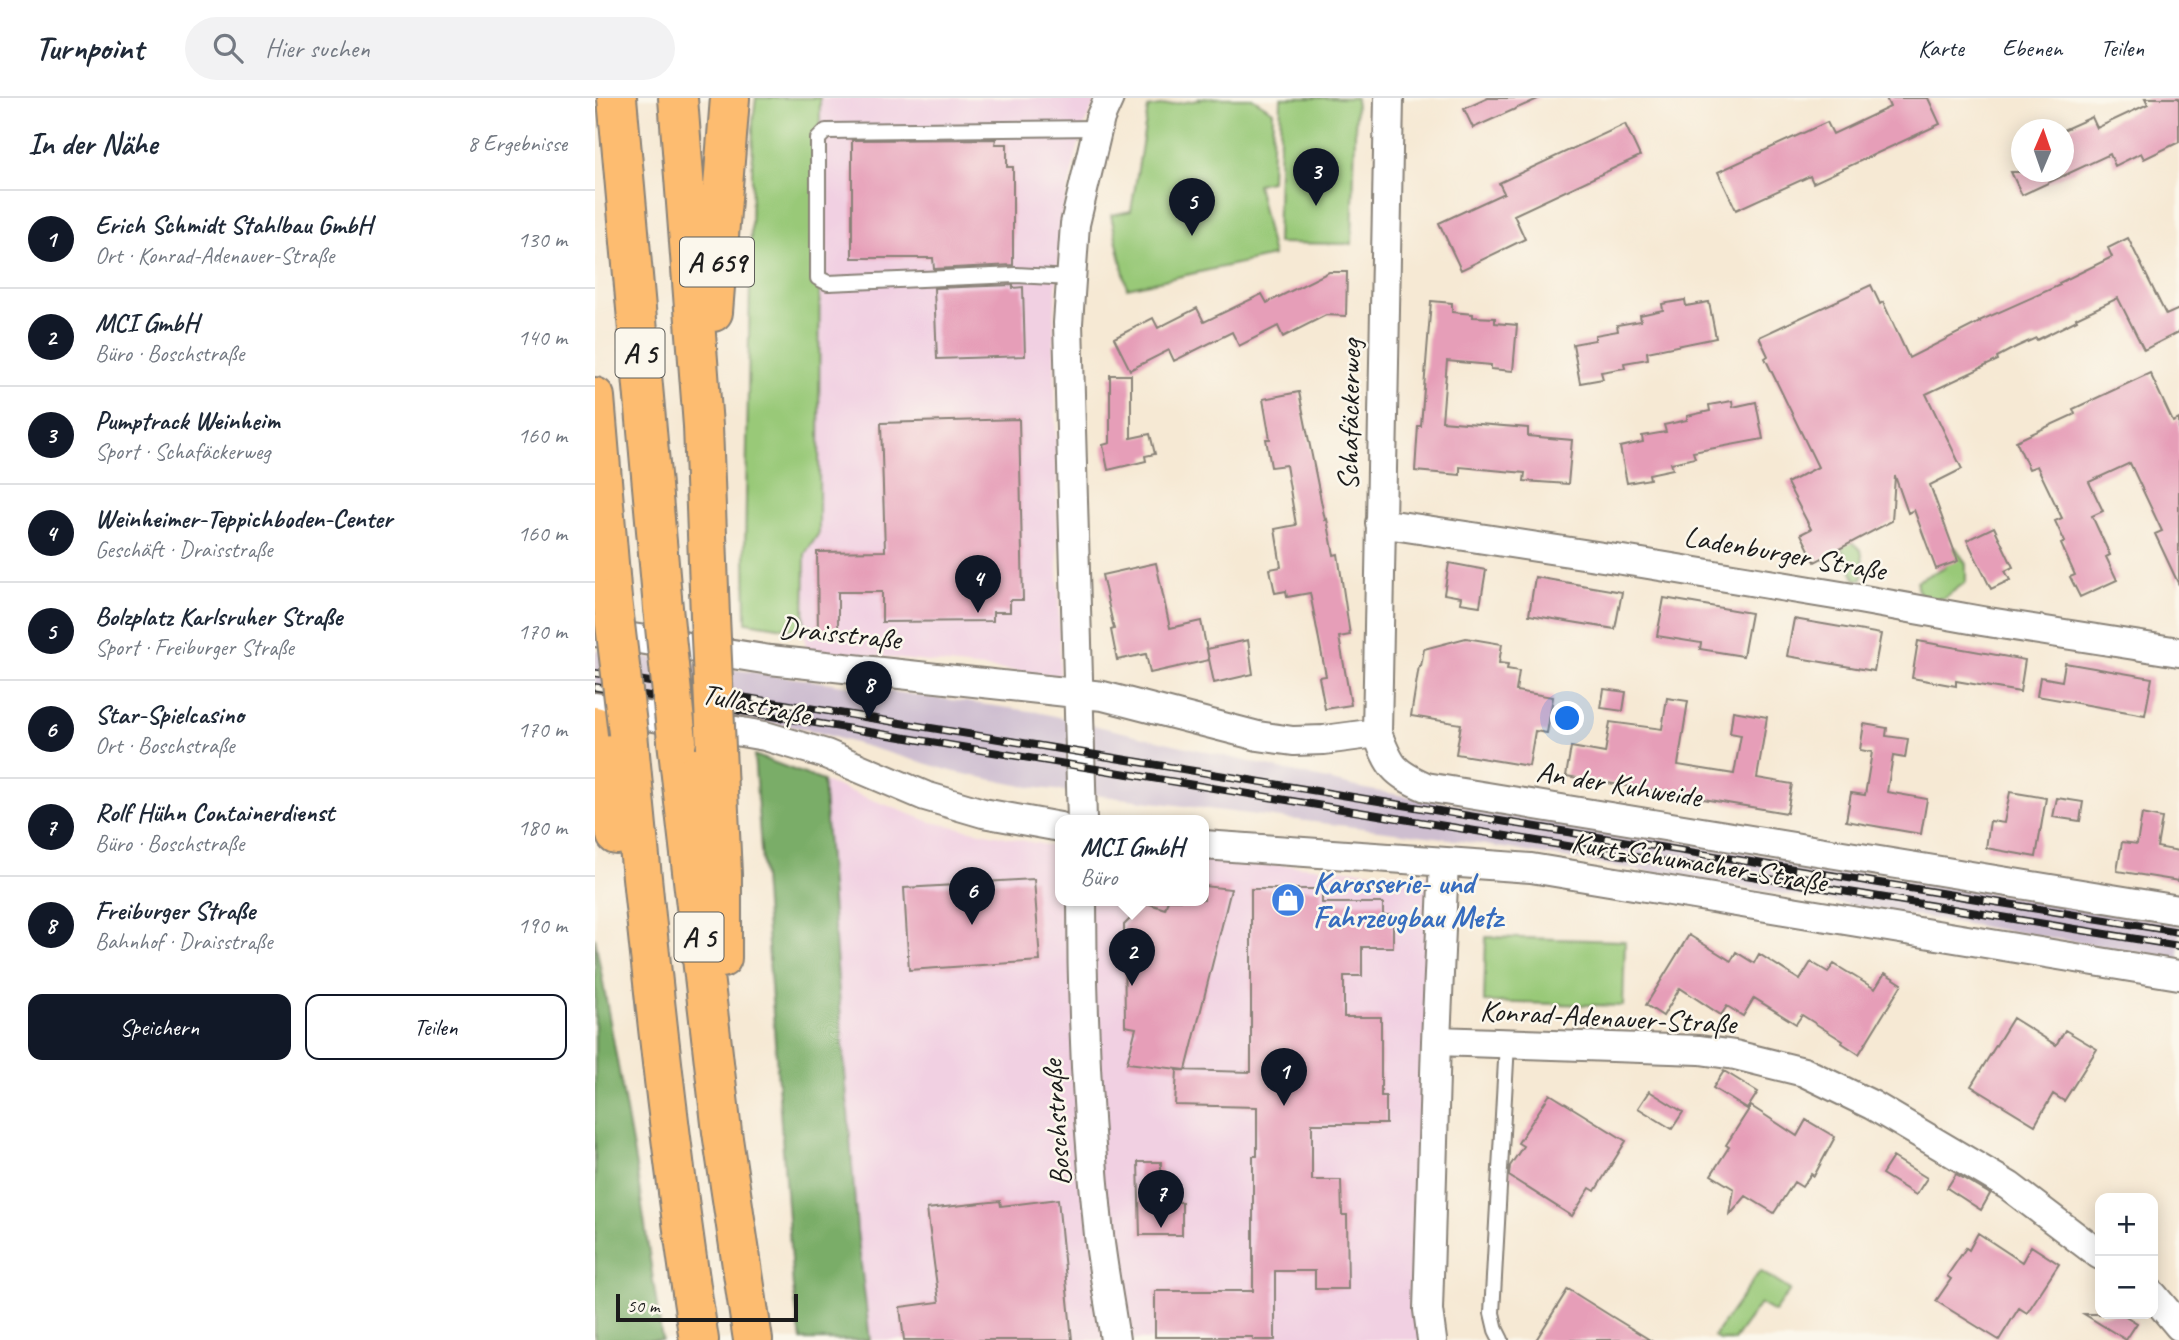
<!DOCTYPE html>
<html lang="de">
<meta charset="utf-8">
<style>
body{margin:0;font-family:Caveat,sans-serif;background:#f2f2f3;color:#1f2937}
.controls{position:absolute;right:21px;bottom:21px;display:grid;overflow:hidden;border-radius:14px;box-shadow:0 4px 18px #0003}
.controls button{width:63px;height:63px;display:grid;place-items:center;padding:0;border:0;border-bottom:2px solid #e0e1e3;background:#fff;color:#1f2937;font:35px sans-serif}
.compass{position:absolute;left:1416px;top:21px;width:63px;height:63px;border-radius:50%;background:#fff;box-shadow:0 4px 18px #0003;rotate:2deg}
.scale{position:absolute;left:21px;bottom:18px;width:182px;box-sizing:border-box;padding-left:7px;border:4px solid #1c1c1c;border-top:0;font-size:19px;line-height:24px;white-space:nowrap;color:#1c1c1c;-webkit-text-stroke:5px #fbf7ec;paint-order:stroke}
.you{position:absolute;left:973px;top:621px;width:24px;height:24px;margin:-18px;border:5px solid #fff;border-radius:50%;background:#1a73e8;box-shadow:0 0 0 10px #1a73e833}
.badge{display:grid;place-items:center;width:46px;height:46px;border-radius:50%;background:#111827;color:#fff;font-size:23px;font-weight:700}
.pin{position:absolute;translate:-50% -58px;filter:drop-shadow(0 2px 4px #0008)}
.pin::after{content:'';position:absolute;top:37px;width:24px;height:21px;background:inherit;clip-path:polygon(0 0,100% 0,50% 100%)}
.popup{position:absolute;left:460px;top:717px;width:154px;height:91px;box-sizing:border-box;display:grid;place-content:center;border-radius:14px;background:#fff;filter:drop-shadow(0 2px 5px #0005);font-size:23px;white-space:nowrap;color:#747a83}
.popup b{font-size:26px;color:#1f2937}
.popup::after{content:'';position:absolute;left:50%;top:100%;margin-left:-14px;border:14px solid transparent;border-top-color:#fff}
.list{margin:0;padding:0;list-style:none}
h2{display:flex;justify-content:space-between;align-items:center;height:91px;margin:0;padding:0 28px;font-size:30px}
h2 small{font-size:23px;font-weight:400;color:#747a83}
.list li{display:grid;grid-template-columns:46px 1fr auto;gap:21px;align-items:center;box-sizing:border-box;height:98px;padding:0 28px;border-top:2px solid #e0e1e3}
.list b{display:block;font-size:26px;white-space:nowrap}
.list p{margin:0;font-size:23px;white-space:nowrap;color:#747a83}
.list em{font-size:23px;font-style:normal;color:#747a83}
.actions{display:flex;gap:14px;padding:21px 28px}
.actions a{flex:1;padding:16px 0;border:2px solid #111827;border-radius:14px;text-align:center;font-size:24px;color:#111827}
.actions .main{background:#111827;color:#fff}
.icon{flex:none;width:38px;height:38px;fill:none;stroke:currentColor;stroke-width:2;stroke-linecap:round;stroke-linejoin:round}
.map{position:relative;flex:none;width:1584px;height:1242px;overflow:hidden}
header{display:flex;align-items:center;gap:42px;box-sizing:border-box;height:98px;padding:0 35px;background:#fff;border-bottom:2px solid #e0e1e3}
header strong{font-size:33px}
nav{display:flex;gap:38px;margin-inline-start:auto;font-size:24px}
.search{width:490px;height:63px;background:#f2f2f3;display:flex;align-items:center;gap:18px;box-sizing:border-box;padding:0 24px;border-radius:38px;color:#747a83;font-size:26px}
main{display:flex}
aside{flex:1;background:#fff}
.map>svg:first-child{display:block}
.built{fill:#f1d0e2}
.industrial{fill:#cebed0}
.green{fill:#99c978;stroke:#5a724a;stroke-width:2}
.forest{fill:#7aad68;stroke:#4b6442;stroke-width:2}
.building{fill:#e69eb8}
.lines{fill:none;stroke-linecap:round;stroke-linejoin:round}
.lane-casing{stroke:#898278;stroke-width:18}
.street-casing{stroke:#898278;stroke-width:32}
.highway-casing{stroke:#898278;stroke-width:42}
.lane{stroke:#fff;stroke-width:14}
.street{stroke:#fff;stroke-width:28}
.highway{stroke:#fdbc6f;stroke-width:38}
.rail-casing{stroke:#1c1c1c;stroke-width:8}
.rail{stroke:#fbf7ec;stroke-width:5;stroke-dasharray:16;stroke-linecap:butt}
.highway-bridge-casing{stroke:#898278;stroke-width:42;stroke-linecap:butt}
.highway-bridge{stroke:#fdbc6f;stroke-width:38}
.labels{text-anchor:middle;stroke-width:5;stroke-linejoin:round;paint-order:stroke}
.shield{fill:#fbf7ec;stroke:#5f5e5a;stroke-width:2}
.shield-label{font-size:28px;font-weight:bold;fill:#1c1c1c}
.street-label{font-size:30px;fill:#1c1c1c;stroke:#fbf7ec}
.shop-label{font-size:30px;font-weight:bold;fill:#366cbe;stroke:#fbf7ec;text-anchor:start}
</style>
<header>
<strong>Turnpoint</strong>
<div class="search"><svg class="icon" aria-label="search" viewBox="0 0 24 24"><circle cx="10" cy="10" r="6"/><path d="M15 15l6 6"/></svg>Hier suchen</div>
<nav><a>Karte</a><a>Ebenen</a><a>Teilen</a></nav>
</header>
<main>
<aside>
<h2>In der Nähe<small>8 Ergebnisse</small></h2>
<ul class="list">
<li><span class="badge">1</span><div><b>Erich Schmidt Stahlbau GmbH</b><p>Ort · Konrad-Adenauer-Straße</p></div><em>130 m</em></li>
<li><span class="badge">2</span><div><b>MCI GmbH</b><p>Büro · Boschstraße</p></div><em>140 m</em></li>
<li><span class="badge">3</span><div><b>Pumptrack Weinheim</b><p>Sport · Schafäckerweg</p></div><em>160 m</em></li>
<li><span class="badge">4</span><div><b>Weinheimer-Teppichboden-Center</b><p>Geschäft · Draisstraße</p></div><em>160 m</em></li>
<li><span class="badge">5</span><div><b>Bolzplatz Karlsruher Straße</b><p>Sport · Freiburger Straße</p></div><em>170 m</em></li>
<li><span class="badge">6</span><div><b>Star-Spielcasino</b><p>Ort · Boschstraße</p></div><em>170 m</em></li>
<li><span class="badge">7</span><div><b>Rolf Hühn Containerdienst</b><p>Büro · Boschstraße</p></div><em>180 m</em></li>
<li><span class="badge">8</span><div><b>Freiburger Straße</b><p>Bahnhof · Draisstraße</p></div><em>190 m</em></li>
</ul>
<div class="actions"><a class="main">Speichern</a><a>Teilen</a></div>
</aside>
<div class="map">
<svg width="1584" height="1242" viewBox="0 0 1584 1242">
<rect width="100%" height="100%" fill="#fbf7ec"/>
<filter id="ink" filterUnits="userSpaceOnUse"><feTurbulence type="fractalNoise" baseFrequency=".0143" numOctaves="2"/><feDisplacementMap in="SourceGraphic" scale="14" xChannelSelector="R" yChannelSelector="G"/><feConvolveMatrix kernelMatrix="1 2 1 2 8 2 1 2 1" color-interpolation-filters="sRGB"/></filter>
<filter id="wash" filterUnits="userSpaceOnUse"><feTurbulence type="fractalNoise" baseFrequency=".00686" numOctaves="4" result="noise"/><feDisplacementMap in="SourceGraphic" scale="28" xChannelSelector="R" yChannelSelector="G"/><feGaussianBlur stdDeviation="1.57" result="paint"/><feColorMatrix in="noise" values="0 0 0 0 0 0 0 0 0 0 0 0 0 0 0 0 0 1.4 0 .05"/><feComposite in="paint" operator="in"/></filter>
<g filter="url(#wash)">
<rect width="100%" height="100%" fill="#f6e9d4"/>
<path class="built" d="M225,0H502L487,32L466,122L459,225L465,578L211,551L209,533L210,456L224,434Z
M228,683L336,724L465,750V802H609V761L833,777L830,1242H275L262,1132Z"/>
<path class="industrial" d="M0,552L442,614L775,692L1584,826V861L848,740L428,688L360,674L211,631L0,596Z"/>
<path class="green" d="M161,0H225L224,435L210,456L209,533L151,524L150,454L158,23Z
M604,0H657L678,13L676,83L662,86L678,158L532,190L516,117L536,113L553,10L604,2Z
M686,0H761L757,146L682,145Z
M1237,427L1266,452L1268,464L1267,482L1260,481Z
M1353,449L1361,450L1371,466V484L1349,500L1334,502C1326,497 1320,493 1322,483L1350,469Z
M891,839L1030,843L1028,908L889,904Z
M1165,1173L1195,1192L1179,1214L1165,1206L1139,1242H1124L1119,1238Z"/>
<path class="forest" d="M159,657L228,683L262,1132L275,1242H206L198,1190Z
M0,840L42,1074L67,1242H0Z"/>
<g id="blocks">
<path class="building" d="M893,0H945L878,30L869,11Z
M1291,0H1333L1345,26L1218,85L1215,78L1141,112L1123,74L1232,24L1238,36L1295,9Z
M1550,0H1584V44L1549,61L1546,55L1520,68L1515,56L1427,97L1416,74H1468V32L1497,19L1502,30L1553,6Z
M1030,26L1045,58L919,117L930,141L866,172L844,125L909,95L904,85Z
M401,41L400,46H412V69H418V167L339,171L338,160H257V42Z
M1533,140L1571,217L1584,211V234L1549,252L1523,200L1481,220L1482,222L1442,242L1441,240L1421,249L1402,259L1403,262L1331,296L1367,371L1335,387L1363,463L1341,471L1319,412L1313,415L1300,378L1297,423L1220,464L1206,436L1216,431L1192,385L1223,369L1170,260L1173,258L1164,239L1276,187L1285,206L1288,204L1314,260L1385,224L1384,223L1465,187L1464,185L1517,159L1513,150Z
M734,174H752L751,218L731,217L688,239L683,228L644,248L637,234L579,263L574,252L535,272L519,240L558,220L563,230L602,210L609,224L667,196L672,205Z
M418,187V190L428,189L430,258L342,261L339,190Z
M1090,202L1091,208L1114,204L1121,240L1052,254L1053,261L1029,265L1030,270L1006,274L1008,281L985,285L978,246L1000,242V237L1023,233L1022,227L1046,223L1045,217L1068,212L1067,206Z
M836,203L857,205V214L878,216V219L900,220V225L922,227L918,273L896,271V267L852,263L847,323L933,330V338L977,342L973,386L929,383L930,375L865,369V377L820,373L823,328H826Z
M1555,275L1578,324L1584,321V487L1560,436L1567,433L1535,365L1494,384L1508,413L1497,418L1515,457L1511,459L1522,482L1485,499L1475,479L1480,477L1466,446L1470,444L1460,423L1467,420L1442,368L1434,371L1421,343L1480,316L1478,311Z
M515,277H536V340L555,336L560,356L550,358L551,363L513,372L508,347L515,345Z
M704,294L730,422L732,421L739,457L743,456L755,537L744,539L756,607L730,611L724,579L731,578L715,495L692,499L691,493L680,495L675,471L686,469L680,431L701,427L691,367L676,369L671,341H675L668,301Z
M1137,303L1138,309L1161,304L1168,341L1098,354L1100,360L1076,365L1078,371L1054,376L1055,381L1032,385L1025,349L1048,344L1047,338L1071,334L1069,327L1092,322V318L1115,313L1114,307Z
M424,321L428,502H415V514H398V523L287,524V494H243V536L223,537L222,454L290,453L286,325Z
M1399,429L1418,469L1410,473L1415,482L1396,491L1372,442Z
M561,465L575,530L606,523L614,562L555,575L551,556L522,562L516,532L519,531L507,477Z
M854,465L891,472L885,508L865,505L866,499L849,496Z
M940,479L1027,494L1020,531L934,517Z
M1069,500L1156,515L1148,558L1105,551L1106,545L1062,538Z
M1199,521L1286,536L1279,573L1192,558Z
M871,540L907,546L904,565L913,566L912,571L924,573L921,593L958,599L952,635L940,633L934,668L861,656L866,626L816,618L824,568H826L829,551Z
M653,542L658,576L619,585L612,551Z
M1323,543L1430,562L1425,594L1361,583V588L1317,580Z
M1470,565L1557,580L1550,617L1442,598L1445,579L1467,583Z
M1009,591L1031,594L1028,613L1006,610Z
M1072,600L1093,603L1083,667L1139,676L1146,637L1135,635L1138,613L1172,619L1162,680L1197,686L1192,715L971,678L976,649L1010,655L1015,624L1067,631Z
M1269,626L1292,630L1291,638L1313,641L1310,660L1298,658L1292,694L1332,701L1326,736L1251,723L1256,695L1270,697L1277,654L1265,652Z
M1415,694L1451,700L1441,759L1391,750L1395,723L1409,725Z
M1462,700L1488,704L1485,723L1458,719Z
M1547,716L1567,720L1562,749L1584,753V783L1522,773L1527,744L1542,746Z
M388,777L389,784L439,781L445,863L314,872L309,790L360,787V779Z
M609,788L636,791L591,972L532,965L541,930L530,928L529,827L551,805L570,811L573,802H609Z
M656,791H727V805H788V817H798V849H767V878H749V919H786V998H791V1026H717V1082H746L747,1117H752L753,1191H720V1173H680V1242H658V1239H560V1193H658V1058H662V1009L580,1007L582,972L656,974Z
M1094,837L1136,863L1141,854L1159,865L1164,856L1205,882L1216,864L1233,874L1239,866L1280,891L1290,875L1307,886L1264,956L1247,945L1248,943L1207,917L1201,926L1159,900L1148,918L1132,908L1126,917L1085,890L1068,918L1051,907Z
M1418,920L1461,947L1470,932L1502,951L1469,1003L1458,996L1440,1027L1376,988Z
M1129,973L1163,994L1152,1011L1118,990Z
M1054,993L1088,1014L1077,1031L1043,1010Z
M955,996L1031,1043L1000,1093L995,1090L977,1118L914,1078L915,1068L928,1048L923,1045Z
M1156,1008L1202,1038L1211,1022L1240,1039L1219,1078L1216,1076L1207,1089L1199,1084L1179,1115L1151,1098L1135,1117L1139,1091L1116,1077L1134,1049L1131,1047Z
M1298,1059L1332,1080L1321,1097L1287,1076Z
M543,1064H566V1104H587V1137H545Z
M1361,1076L1395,1096L1386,1112L1352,1090Z
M463,1101L477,1242H309L305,1209L344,1204L332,1111L405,1103L406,1108Z
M1383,1135L1427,1164L1436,1148L1464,1166L1432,1215L1424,1210L1404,1242L1341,1203L1356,1181L1352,1178L1371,1150L1374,1152Z
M973,1191L1016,1218L1055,1242H941Z
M1489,1216H1527L1542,1225L1531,1242Z"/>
</g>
</g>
<g filter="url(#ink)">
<use href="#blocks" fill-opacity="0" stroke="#898278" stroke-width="2"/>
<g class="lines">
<g class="lane-casing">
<path id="lane" d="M476,180L421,177L233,185L223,180V41L231,33L503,30
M906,1242L901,1232L897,1215L912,945"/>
</g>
<g class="street-casing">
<path id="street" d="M794,0L782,635C795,668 797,674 831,689L1584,812
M785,425L1047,465L1264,501L1387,523L1584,554
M0,534L175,562L508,598L663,638L698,643L729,642L782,635
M0,609L170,638L231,656L330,698L388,715L465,729
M487,722L473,225L480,126L505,20L514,0
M609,747L936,770L1584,877
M487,802C487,914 492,1025 504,1137C508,1172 515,1207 520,1242
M841,943L1105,952L1140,957L1209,974L1277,1007L1414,1088L1505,1157
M1558,1197L1584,1228
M837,1242L833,1212L841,943L849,764"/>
</g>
<g class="highway-casing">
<path id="highway" d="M22,0L68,510
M83,0L108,328L115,518
M118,214L135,0
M0,299L17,501
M0,628L21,737
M33,635C52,838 73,1040 104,1242
M82,643L127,1034L158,1242
M121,650L127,776V860"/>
</g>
<use href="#lane" class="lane"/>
<use href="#street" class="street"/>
<use href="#highway" class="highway"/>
<g class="rail-casing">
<path id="rail" d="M0,575L1584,834
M0,589L1584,848"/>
</g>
<use href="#rail" class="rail"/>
<g class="highway-bridge-casing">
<path id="highway-bridge" d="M17,501L33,635
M68,510L82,643
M115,518L121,650"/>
</g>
<use href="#highway-bridge" class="highway-bridge"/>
</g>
</g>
<defs>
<g id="shop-disc" transform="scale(1.75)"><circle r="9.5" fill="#3f7fe0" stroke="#fbf7ec"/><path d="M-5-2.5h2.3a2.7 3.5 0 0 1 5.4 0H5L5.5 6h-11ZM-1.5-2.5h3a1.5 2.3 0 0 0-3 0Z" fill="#fff"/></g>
</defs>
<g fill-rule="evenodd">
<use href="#shop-disc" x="693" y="802"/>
</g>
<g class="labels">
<g class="shield">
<rect x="85" y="139.5" width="74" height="49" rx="5"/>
<rect x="20.5" y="230.5" width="49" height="49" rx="5"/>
<rect x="79.5" y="814.5" width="49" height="49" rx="5"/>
</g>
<g class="shield-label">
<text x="122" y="174">A 659</text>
<text x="45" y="265">A 5</text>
<text x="104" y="849">A 5</text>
</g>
<g class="street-label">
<text transform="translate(754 317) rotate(-89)" y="10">Schafäckerweg</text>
<text transform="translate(1190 455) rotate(10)" y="10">Ladenburger Straße</text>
<text transform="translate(245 535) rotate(6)" y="10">Draisstraße</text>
<text transform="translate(161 606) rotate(12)" y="10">Tullastraße</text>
<text transform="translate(1024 686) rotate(9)" y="10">An der Kuhweide</text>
<text transform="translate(1104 764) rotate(9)" y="10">Kurt-Schumacher-Straße</text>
<text transform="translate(1013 919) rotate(3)" y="10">Konrad-Adenauer-Straße</text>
<text transform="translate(461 1025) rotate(-94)" y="10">Boschstraße</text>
</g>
<g class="shop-label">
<text x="718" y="795">Karosserie- und<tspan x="718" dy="34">Fahrzeugbau Metz</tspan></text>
</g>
</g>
</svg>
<div class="controls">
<button>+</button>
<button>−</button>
</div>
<svg class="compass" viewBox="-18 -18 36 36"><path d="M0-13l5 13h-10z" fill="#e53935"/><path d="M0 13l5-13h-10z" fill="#747a83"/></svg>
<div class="scale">50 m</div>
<div class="you"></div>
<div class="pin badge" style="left:689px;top:1008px">1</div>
<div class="pin badge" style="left:537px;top:888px">2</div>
<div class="popup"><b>MCI GmbH</b>Büro</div>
<div class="pin badge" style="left:721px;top:108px">3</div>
<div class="pin badge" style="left:383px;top:515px">4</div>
<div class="pin badge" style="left:597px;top:138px">5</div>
<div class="pin badge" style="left:377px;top:827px">6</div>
<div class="pin badge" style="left:566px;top:1130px">7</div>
<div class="pin badge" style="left:274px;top:621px">8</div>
</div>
</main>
